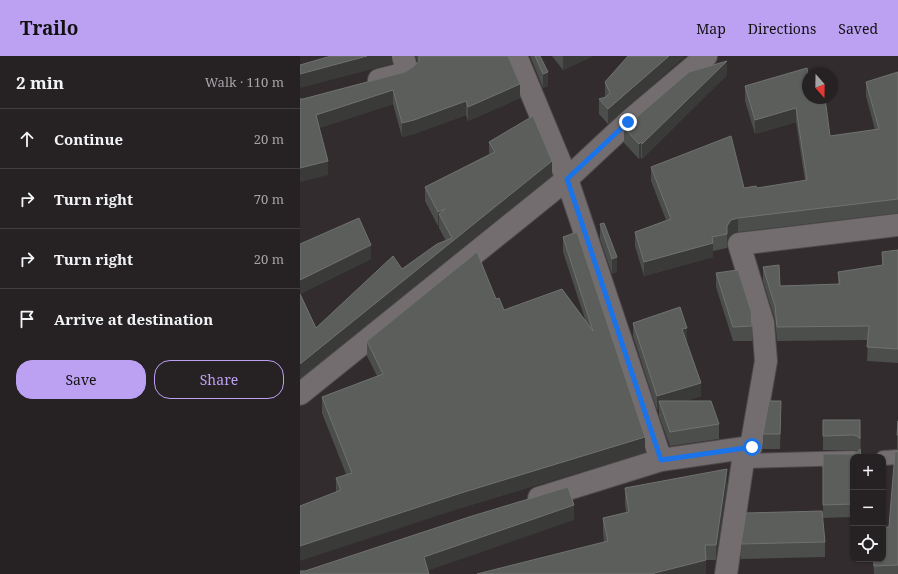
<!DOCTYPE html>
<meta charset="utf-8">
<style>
body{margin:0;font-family:"Noto Serif",serif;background:#2e292b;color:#f1f3f6}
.controls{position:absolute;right:12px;bottom:12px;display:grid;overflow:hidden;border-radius:8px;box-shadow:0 1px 3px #0004}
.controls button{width:36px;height:36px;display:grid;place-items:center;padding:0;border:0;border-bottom:1px solid #423e41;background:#262123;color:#f1f3f6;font:20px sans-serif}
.compass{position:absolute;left:502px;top:12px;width:36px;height:36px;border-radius:50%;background:#262123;box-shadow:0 1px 3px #0004;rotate:160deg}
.stop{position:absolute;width:12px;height:12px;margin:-9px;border:3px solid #1a73e8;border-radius:50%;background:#fff}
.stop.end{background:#1a73e8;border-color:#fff;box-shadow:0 1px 4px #0008}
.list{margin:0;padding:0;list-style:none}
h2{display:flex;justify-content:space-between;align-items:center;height:52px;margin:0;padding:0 16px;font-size:17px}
h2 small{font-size:13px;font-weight:400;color:#a4a3a6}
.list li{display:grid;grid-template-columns:26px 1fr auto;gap:12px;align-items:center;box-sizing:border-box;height:60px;padding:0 16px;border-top:1px solid #423e41}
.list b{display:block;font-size:15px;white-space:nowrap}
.list em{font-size:13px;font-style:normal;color:#a4a3a6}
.actions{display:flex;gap:8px;padding:12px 16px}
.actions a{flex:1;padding:9px 0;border:1px solid #bca0f2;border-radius:16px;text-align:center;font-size:14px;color:#bca0f2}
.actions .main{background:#bca0f2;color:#111}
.icon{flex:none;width:22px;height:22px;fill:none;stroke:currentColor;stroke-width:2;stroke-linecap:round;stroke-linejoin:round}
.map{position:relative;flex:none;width:598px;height:518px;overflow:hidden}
header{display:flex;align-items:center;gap:24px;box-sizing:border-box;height:56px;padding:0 20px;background:#bca0f2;color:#111}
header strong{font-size:19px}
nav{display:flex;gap:22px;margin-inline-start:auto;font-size:14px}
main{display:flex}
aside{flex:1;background:#262123}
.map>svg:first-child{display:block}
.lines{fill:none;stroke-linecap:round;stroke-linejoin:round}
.service-casing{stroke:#4e4a4c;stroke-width:16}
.minor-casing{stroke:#4e4a4c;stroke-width:24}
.service{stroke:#736d70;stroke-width:14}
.minor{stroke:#736d70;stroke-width:22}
.wall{fill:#4b4e4a}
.shaded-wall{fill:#3a3a39}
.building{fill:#5b5e5b;stroke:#707270}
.route{stroke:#1a73e8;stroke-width:5}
</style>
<header>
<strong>Trailo</strong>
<nav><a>Map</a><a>Directions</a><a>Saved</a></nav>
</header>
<main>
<aside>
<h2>2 min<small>Walk · 110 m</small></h2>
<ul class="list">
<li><svg class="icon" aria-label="ahead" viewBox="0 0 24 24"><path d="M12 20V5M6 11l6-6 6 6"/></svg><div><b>Continue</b></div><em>20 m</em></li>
<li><svg class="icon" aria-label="right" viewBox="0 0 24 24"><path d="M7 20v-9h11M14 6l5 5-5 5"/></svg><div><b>Turn right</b></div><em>70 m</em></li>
<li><svg class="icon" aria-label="right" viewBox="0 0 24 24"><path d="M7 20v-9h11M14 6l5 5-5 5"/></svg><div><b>Turn right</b></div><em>20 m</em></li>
<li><svg class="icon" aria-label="arrive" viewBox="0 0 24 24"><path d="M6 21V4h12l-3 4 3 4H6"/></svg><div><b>Arrive at destination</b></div></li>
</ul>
<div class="actions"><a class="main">Save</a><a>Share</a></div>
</aside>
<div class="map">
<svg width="598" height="518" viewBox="0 0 598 518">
<rect width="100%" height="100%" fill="#322c2f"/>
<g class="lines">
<g class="service-casing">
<path id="service" d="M583,402L598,401
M443,405L553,402"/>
</g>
<g class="minor-casing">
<path id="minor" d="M216,0L267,123L361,404
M79,24L102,18L107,15L103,0
M0,338L267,123L328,66L406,0
M239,442L361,404L451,391
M426,518L443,405L451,391L466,305L463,267L439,188L598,169"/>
</g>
<use href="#service" class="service"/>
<use href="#minor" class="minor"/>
</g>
<path class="wall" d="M116,0H208L220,42L168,65L166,59L114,78L102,81L93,48L19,72L28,119L3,43L105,16L113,11L118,6Z
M230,0H240L248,30L243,32Z
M252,0H293L263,14Z
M384,0V1L308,68L299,58V43L305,41V26Z
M598,16V157L438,176L431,178L427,184V192L413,195V201L344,220L335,190V176L366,164L351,125V111L444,132H457L505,125L496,66L455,78L445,45V30L508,18L530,80L575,74L566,40V26Z
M427,19L342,103L341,101L339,103L324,87V72Z
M189,86L252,119L0,322V188L71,203L0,238L16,272L102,213L146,185L139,172V170H138L125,145V131L189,98Z
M300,168L317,216L312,218L300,183Z
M263,181L345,396L161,452L36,436V422L46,418L22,357V341L77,320L67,300V285L196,243L204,254L285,263L263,196Z
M598,194V307L567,305L568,284L477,285L475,264L463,225V211L480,230L538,228V216L582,210V196Z
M416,217L452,270V285H433L416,231Z
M333,267L386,285L401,340L385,345L419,368V383L370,390L359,360V353L357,354L333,280Z
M481,360L480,393H463V378Z
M523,364H560L561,401H553V461L523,462V398H553L558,396L553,394H523Z
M598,365V393H597V379Z
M598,395V518H574L573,503H583L589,471Z
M427,428L416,504H406V518L304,486L303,477V462L326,456L325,448V432Z
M525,486V501L441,503V488Z"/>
<path class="shaded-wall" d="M67,0H92V8L0,32V18Z
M263,0H293L263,14Z
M369,0H384V1L308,68V53Z
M427,5V19L342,103V88Z
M248,16V30L243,32V18Z
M220,28V42L168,65V51Z
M93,34V48L16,73V59Z
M166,45V59L114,78L102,81V67Z
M496,52V66L455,78V64Z
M341,86V101L339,103V88Z
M28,105V119L0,126V112Z
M252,105V119L0,322V308Z
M145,153L139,158V170H138V156Z
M438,162V176L431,178L427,184V170L431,164Z
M413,187V201L344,220V206Z
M71,189V203L0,238V224Z
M317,201V216L312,218V203Z
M387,272V285L382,273Z
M401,327V340L362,352L359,345V353L357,354V340Z
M345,381V396L161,452L0,505V490L161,437Z
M427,413V428L416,504V489Z
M274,449V464L124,516V501Z
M406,504V518H351Z"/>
<path class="building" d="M31,0H67L0,18V9Z
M119,0H208L220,28L168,51L166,45L114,64L102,67L93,34L16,59L28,105L0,112V43H3L105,16L113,11L119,5Z
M235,0H240L248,16L243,18Z
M328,0H369L308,53L299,43L306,41L310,37L305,26Z
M427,5L342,88L341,86L339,88L324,72L389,16Z
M507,12L508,18V42H525L530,80L579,73L566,26L598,16V143L438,162L431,164L427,170V178L412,181L413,187L344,206L335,176L371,163L351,111L431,80L444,132L456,130L457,132L507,124L496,52L455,64L445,30Z
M521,16V18H515Z
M233,60L252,105L0,308V238L16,272L93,200L102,213L137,188L152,182L139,158L145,153L138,156L125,131L195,96L189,86Z
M59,162L71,189L0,224V188Z
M304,167L317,201L312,203L300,168Z
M277,176L345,381L161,437L0,490V450L41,434L36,422L52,417L22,341L83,318L67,285L177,196L196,243L199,242L204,254L262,233L293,275L263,181Z
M598,194V293L567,291L569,270L477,271L475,250L463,211L479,209L480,230L540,228L538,216L583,209L582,196Z
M438,214L451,255L452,270L433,271L416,217Z
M380,251L387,272L382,273L401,327L357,340L333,267Z
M359,345H411L419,368L370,376Z
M469,345H481L480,378H463Z
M523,364H560V383L557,380L553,379L523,380Z
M598,365V379H597Z
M560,393L561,401H553V448L523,449V398H553L558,396Z
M598,395V509L574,510V503H583V471H589L595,396Z
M427,413L416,489H405L406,504L351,518H177L308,485L303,462L329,456L325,432Z
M268,431L274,449L124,501L129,518H0V515H5L169,461Z
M522,455L525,486L441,488L446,457Z"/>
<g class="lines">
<path class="route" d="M328,66L267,123L361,404L452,391"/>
</g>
</svg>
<div class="controls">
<button>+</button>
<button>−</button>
<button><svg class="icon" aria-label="locate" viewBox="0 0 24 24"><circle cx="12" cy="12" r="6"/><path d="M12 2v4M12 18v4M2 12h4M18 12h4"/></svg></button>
</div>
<svg class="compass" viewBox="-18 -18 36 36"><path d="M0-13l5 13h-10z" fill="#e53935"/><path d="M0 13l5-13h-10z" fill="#a4a3a6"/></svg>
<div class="stop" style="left:452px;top:391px"></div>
<div class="stop end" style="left:328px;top:66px"></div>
</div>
</main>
